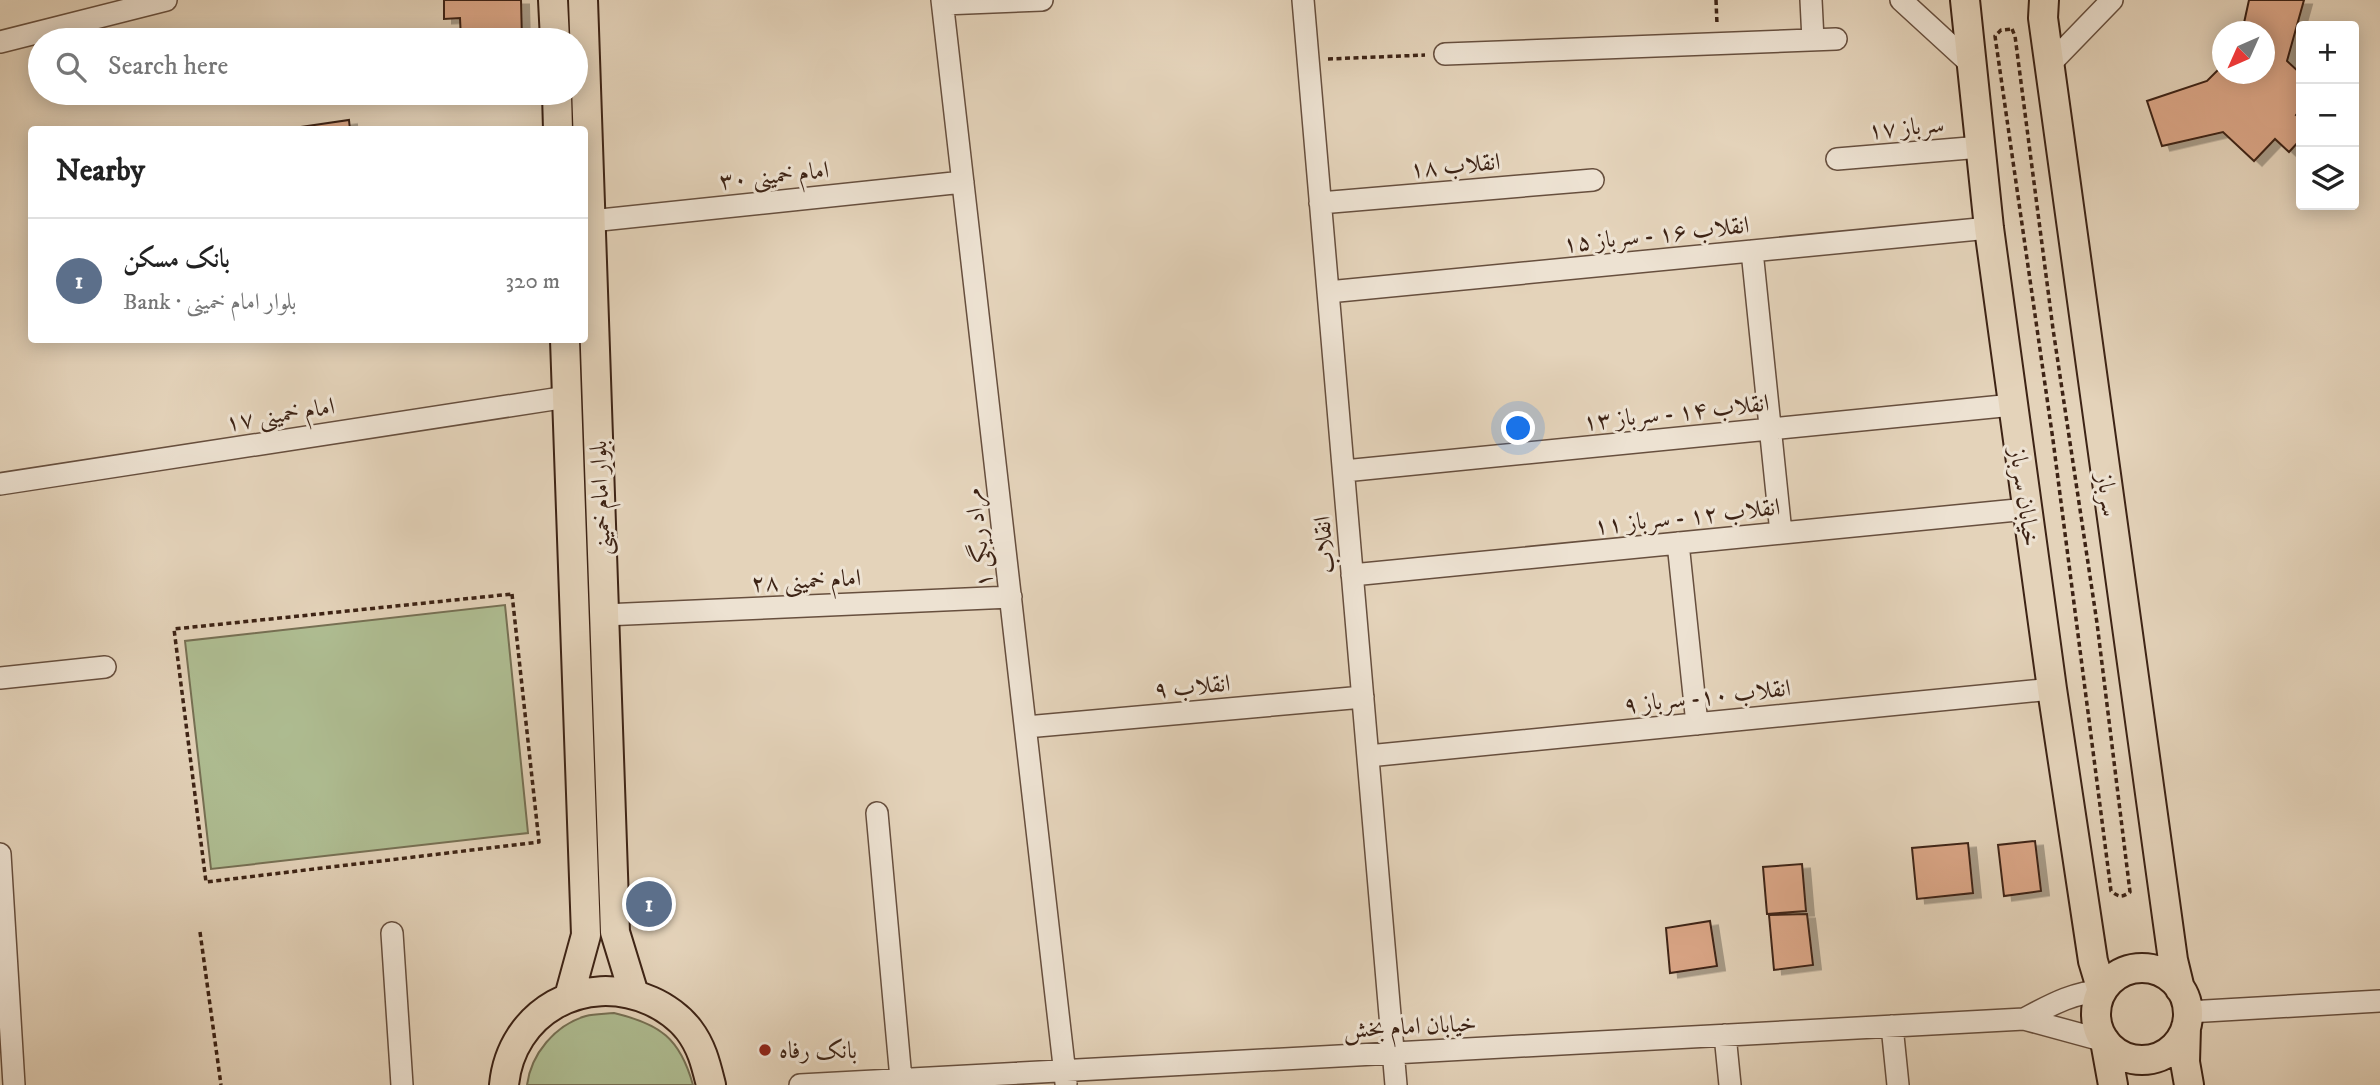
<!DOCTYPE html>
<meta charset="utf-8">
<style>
body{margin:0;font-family:"IM FELL DW Pica",Amiri,serif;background:#f6f6f6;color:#222}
.controls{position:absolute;right:21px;top:21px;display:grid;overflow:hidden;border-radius:7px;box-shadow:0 4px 18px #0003}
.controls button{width:63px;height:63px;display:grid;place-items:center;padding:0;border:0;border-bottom:2px solid #e0e0e0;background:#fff;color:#222;font:35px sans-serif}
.compass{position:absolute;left:2212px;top:21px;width:63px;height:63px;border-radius:50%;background:#fff;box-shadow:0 4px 18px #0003;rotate:225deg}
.you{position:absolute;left:1519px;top:429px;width:24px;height:24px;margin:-18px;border:5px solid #fff;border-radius:50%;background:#1a73e8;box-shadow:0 0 0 10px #1a73e833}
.badge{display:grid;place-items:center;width:46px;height:46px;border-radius:50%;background:#ea580c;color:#fff;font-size:23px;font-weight:700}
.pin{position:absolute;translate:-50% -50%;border:4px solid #fff;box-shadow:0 2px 7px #0006}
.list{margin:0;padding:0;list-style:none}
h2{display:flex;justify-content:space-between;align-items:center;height:91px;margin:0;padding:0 28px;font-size:30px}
h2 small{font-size:23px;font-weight:400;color:#767676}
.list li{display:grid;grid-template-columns:46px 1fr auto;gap:21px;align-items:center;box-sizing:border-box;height:126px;padding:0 28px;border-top:2px solid #e0e0e0}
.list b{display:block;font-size:26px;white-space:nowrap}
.list p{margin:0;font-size:23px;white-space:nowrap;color:#767676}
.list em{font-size:23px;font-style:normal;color:#767676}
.icon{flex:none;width:38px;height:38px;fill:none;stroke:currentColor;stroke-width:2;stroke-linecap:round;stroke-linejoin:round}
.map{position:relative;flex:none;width:2380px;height:1085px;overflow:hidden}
.search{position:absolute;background:#fff;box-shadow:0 4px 18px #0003;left:28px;top:28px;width:560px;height:77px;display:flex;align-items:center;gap:18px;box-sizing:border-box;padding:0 24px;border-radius:38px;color:#767676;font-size:26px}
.panel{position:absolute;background:#fff;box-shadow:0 4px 18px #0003;left:28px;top:126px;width:560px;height:217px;border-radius:7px}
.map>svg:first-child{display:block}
.green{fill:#afbe93;stroke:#767054;stroke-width:2}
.building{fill:#dca788;stroke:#3d2315;stroke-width:2;filter:url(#shadow)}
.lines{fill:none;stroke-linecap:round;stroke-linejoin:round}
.minor-casing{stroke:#674f3e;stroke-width:24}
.major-casing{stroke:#3d2315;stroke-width:32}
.path{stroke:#3d2315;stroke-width:3.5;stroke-dasharray:5 3.5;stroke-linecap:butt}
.minor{stroke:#ede2d2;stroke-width:21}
.major{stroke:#e4d3ba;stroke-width:28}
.poi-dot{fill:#8f2418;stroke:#ede2d2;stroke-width:2.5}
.labels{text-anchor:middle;stroke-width:6;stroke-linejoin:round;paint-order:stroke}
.street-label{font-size:24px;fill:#3d2315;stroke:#ede2d2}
.poi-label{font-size:24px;fill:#3d2315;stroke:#ede2d2;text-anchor:start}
</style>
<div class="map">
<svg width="2380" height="1085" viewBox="0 0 2380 1085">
<defs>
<filter id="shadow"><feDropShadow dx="8" dy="4.5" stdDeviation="0" flood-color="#0004"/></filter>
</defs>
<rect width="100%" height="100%" fill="#e4d3ba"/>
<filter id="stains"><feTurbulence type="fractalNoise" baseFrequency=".00286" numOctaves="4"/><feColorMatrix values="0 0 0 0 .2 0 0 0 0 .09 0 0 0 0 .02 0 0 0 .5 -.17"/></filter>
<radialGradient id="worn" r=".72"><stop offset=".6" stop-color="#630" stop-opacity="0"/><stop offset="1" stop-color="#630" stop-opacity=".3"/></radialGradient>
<path class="green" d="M505,605L528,833L211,869L185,641Z
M614,1013C660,1024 680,1038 693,1085H527C531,1054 555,1025 586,1016C594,1014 605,1014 614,1013Z"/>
<path class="building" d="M444,0H521L522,40H461L460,18L444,19Z
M2249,0H2304L2287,61L2301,74V109L2296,115L2301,119V139L2289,152L2275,139L2254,161L2223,132L2162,146L2147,101L2207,81L2222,66V74H2264V32H2242Z
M349,120L350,130H280Z
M2035,841L2041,891L2004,896L1998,845Z
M1968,843L1973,893L1917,899L1912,848Z
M1802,864L1806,911L1767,914L1763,867Z
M1807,914L1813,965L1774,970L1769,915Z
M1710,921L1717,966L1670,973L1666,928Z"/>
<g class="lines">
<g class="minor-casing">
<path id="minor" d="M942,0L1066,1083
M1303,0L1396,1085
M1811,0L1813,40
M1901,0L1973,66
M943,4L1042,0
M0,42L166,0
M1445,54L1836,39
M2050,64L2112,0
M1837,159L1981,147
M1320,203L1593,180
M591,221L963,182
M1752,251L1781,533
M1328,292L1989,228
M1344,471L2013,405
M0,484L567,397
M1678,543L1697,724
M1352,575L2027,509
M604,615L1011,597
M0,678L105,667
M1026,727L1363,697
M1368,756L2052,689
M877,813L901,1079
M0,854L14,1085
M392,933L402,1085
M2188,1012L2380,1001
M2024,1019C2049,1006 2073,992 2102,991
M1892,1026L1898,1085
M1725,1035L1730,1085
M800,1085L2024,1019L2105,1041"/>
</g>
<g class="major-casing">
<path id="major" d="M553,0L555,40
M583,0L615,932L634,994
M1965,0L1989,228L2052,689L2093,961L2102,991
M2044,0L2043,18L2173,960L2180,989
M557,93L558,130
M565,340L586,935L569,997
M2096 1014a46 46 0 1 1 92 0a46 46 0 1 1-92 0Z
M2186,1027L2185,1062L2189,1085
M2105,1041L2113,1085
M504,1085C511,1012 584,971 651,1001C665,1007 680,1018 689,1030C702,1047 706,1065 711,1085"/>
</g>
<path class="path" d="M1716,0L1717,24
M2012,29L2015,36L2053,329L2097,623L2130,892C2121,898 2119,897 2111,891L2053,440L1995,36L2001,30Z
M1328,59L1425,55
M512,594L539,842L206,882L174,629Z
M200,932L221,1085"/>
<use href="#minor" class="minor"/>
<use href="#major" class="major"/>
</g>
<circle class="poi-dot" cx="765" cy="1050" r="7"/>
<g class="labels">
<g class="street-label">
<text transform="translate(1906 127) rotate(-5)" y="8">سرباز ۱۷</text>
<text transform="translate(1455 165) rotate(-5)" y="8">انقلاب ۱۸</text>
<text transform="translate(774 175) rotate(-6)" y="8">امام خمینی ۳۰</text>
<text transform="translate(1656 234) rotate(-6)" y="8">انقلاب ۱۶ - سرباز ۱۵</text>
<text transform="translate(1676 412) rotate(-6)" y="8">انقلاب ۱۴ - سرباز ۱۳</text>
<text transform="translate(280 414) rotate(-9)" y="8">امام خمینی ۱۷</text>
<text transform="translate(2108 495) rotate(82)" y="8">سرباز</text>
<text transform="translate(2025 497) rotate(82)" y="8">خیابان سرباز</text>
<text transform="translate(600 498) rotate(-92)" y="8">بلوار امام خمینی</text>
<text transform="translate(1687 516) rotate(-6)" y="8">انقلاب ۱۲ - سرباز ۱۱</text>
<text transform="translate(978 538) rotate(-97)" y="8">مراد ریگی ۱</text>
<text transform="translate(1324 545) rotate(-95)" y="8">انقلاب</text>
<text transform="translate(806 580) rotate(-3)" y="8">امام خمینی ۲۸</text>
<text transform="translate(1192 686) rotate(-5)" y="8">انقلاب ۹</text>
<text transform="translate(1707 696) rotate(-6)" y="8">انقلاب ۱۰- سرباز ۹</text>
<text transform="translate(1410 1026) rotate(-3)" y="8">خیابان امام بخش</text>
</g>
<g class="poi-label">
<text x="779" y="1058">بانک رفاه</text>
</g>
</g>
<rect width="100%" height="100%" filter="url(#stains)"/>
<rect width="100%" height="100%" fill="url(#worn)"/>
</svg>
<div class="controls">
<button>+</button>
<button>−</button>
<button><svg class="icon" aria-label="layers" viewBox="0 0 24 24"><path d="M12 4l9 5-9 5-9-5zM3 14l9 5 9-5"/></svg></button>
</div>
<svg class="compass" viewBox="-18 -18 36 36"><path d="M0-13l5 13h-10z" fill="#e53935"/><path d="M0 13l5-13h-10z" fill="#767676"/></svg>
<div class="you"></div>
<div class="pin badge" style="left:649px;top:904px;background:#5c6f8a">1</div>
<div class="search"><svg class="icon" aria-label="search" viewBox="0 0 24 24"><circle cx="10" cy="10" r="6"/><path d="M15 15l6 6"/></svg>Search here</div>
<section class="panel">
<h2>Nearby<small></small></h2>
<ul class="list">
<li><span class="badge" style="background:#5c6f8a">1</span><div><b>بانک مسکن</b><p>Bank · بلوار امام خمینی</p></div><em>320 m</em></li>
</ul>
</section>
</div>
